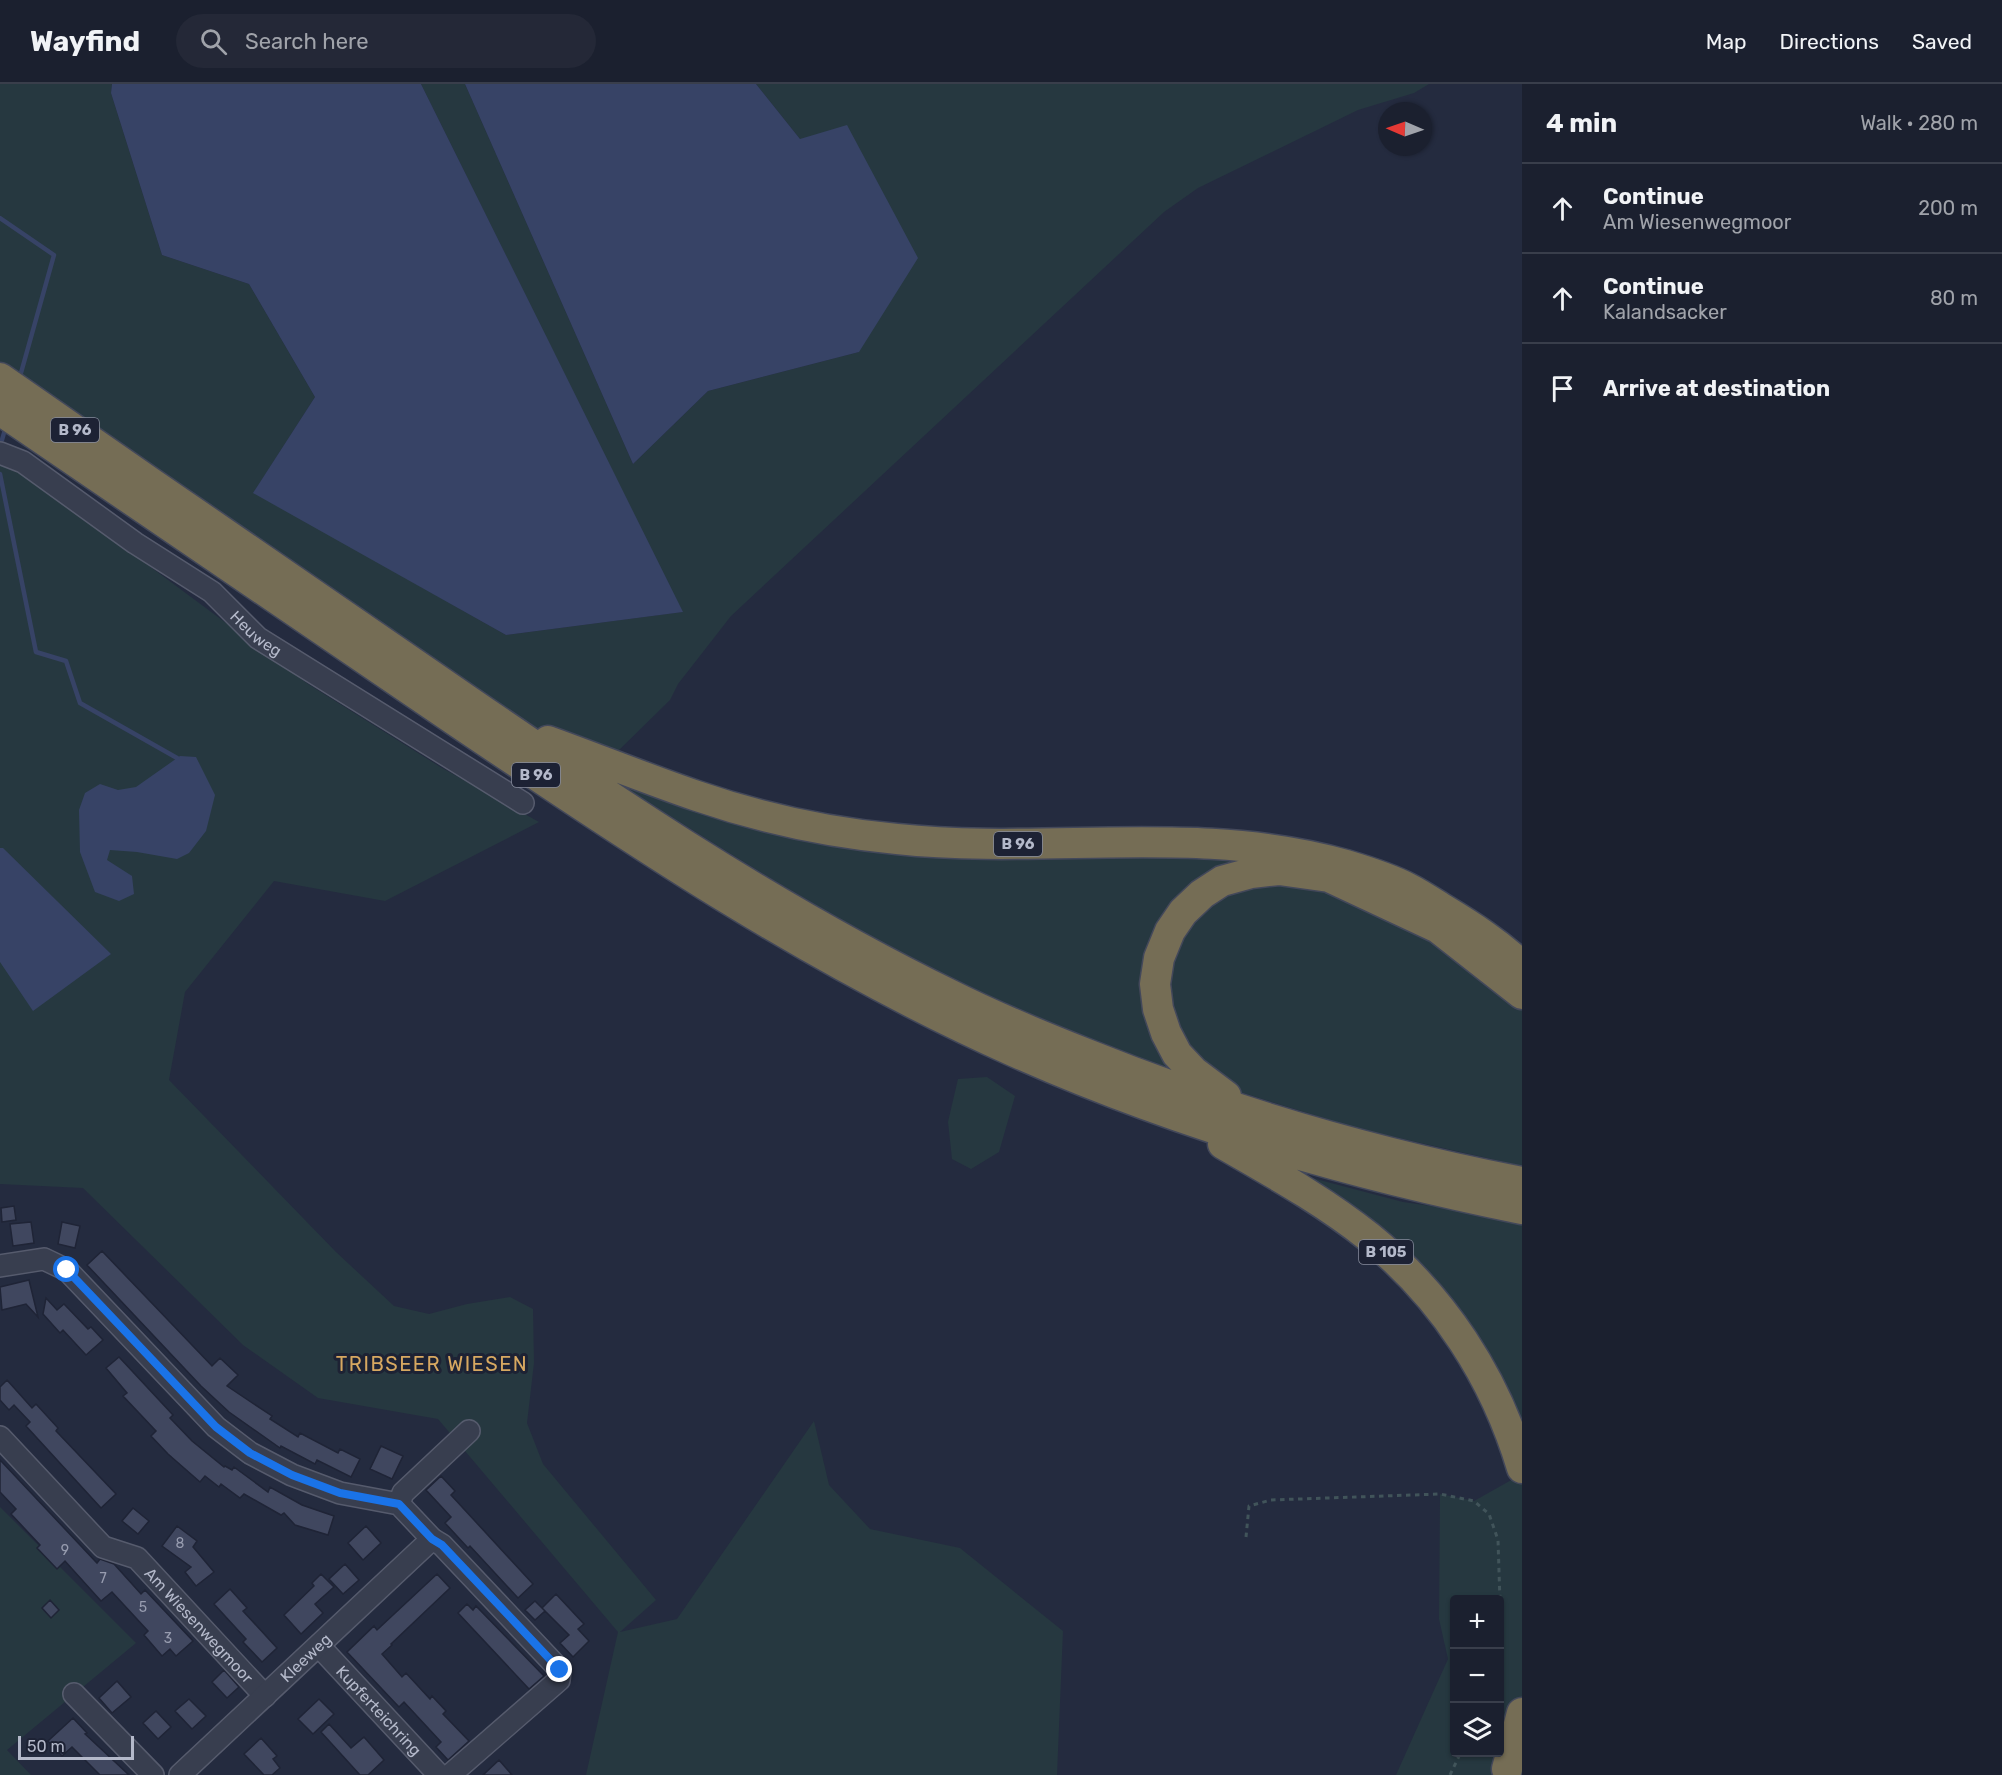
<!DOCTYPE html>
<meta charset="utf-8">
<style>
body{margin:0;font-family:Rubik,sans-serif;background:#242837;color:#f1f3f6}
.controls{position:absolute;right:18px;bottom:18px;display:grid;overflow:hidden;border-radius:6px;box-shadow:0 2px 4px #0004}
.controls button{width:54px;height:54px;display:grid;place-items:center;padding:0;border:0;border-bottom:2px solid #393e4b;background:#1b202f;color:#f1f3f6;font:30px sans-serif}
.compass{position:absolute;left:1378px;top:18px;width:54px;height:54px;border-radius:50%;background:#1b202f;box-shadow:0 2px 4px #0004;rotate:272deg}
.scale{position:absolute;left:18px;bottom:15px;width:116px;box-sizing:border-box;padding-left:6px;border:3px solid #b4b9ca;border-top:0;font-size:16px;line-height:21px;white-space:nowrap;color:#b4b9ca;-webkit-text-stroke:4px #1d2234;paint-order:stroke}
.stop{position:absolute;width:18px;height:18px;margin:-14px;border:4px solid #1a73e8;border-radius:50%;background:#fff}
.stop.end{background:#1a73e8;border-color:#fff;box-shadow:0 2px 6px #0008}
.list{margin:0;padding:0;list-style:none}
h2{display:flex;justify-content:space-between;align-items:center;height:78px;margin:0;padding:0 24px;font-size:26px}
h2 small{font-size:20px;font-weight:400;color:#a0a3aa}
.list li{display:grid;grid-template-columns:39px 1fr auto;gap:18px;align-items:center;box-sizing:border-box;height:90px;padding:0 24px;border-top:2px solid #393e4b}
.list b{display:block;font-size:22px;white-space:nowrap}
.list p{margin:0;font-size:20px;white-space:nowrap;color:#a0a3aa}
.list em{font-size:20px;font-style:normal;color:#a0a3aa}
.icon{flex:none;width:33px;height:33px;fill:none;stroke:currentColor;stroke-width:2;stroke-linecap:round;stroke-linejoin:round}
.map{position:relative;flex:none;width:1522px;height:1691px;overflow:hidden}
header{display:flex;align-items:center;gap:36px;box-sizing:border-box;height:84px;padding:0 30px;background:#1b202f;border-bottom:2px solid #393e4b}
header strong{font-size:28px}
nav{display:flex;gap:33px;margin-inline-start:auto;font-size:21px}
.search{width:420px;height:54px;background:#242837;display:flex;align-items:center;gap:15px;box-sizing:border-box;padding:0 21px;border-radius:33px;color:#a0a3aa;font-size:22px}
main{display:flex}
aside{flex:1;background:#1b202f}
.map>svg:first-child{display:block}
.green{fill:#263840;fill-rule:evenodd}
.water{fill:#374366}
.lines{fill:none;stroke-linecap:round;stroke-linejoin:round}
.stream{stroke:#374366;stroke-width:4.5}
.building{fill:#40475f;stroke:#1f2436;stroke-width:1.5}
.minor-casing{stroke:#565b6d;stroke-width:24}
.highway-casing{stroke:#43485a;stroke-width:33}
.path{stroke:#41545a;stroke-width:3;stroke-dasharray:4.5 4.5;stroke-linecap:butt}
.minor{stroke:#383e4f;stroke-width:21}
.highway{stroke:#756d55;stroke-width:30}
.route{stroke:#1a73e8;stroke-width:8}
.labels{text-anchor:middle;stroke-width:6;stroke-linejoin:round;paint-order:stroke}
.number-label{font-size:14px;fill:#979caf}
.shield{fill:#1d2234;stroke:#878c9d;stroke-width:1.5}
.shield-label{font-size:15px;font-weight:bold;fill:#b4b9ca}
.street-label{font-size:16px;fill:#b4b9ca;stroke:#1d2234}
.quarter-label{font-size:20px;letter-spacing:1.5px;fill:#d7a861;stroke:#1d2234}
</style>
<header>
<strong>Wayfind</strong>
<div class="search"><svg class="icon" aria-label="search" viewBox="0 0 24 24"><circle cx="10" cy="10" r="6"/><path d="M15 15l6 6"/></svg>Search here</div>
<nav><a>Map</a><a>Directions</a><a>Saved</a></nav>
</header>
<main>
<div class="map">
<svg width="1522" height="1691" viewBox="0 0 1522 1691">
<rect width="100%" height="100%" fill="#242b3f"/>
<path class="green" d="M0,0H112L111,9L162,171L249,200L315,313L254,408L506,551L682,528L421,0H465L633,380L708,307L859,268L800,55L756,0H1429L1414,9L1358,26L1198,104L1164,128L731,532L678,600L670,616L615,670L501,639L0,290Z
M0,376L16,383L308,600L442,684L539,738L385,817L274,797L185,908L169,996L336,1168L394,1222L429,1230L467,1220L510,1213L533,1225L534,1279L527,1339L543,1380L656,1516L620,1548L677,1535L814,1337L829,1401L870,1445L960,1464L1063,1547L1057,1691H586L618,1548L438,1335L318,1314L243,1261L83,1104L0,1100Z
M579,674L721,727L1235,768L1460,850L1248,781L1154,862L1182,993C1113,966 1043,940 976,907C838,840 709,757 579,674Z
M1302,794L1467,872L1522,920V1082L1359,1045L1233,1006L1176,959L1166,867L1221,805Z
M987,993L1015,1012L999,1068L971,1085L952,1075L948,1038L958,995Z
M1274,1084L1403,1118L1459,1126L1522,1140V1366L1470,1257Z
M1522,1390V1629L1504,1691H1396L1448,1575L1439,1535L1440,1410L1474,1417ZM1454,1516H1500V1668H1454Z
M0,1423L136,1559L7,1666L31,1691H0Z"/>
<path class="water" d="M112,0H421L683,528L506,551L253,409L315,313L249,200L162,171L111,9Z
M465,0H756L800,55L847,41L918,174L859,268L708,307L633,380Z
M180,672L196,673L215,711L206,747L189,769L177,775L137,768L110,766L107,776L132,792L134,810L119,817L95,808L80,768L79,726L85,709L100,700L118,706L136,703Z
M0,764H3L111,870L33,927L0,878Z"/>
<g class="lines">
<path class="stream" d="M0,134L54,171L19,296
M2,356L6,342
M0,390L36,568L66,577L80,619L177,674"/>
</g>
<path class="building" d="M14,1122L16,1136L2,1138L1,1124Z
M31,1138L34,1159L13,1162L10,1140Z
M62,1138L80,1142L75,1164L58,1160Z
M102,1167L212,1282L220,1274L238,1291L227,1302L272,1332L270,1335L298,1353L300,1349L338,1369L340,1365L360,1375L351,1393L317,1376L315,1380L281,1362L280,1364L229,1328L201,1302L87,1181Z
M29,1196L38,1233L26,1220L2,1226L0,1203Z
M46,1214L57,1226L64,1220L88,1245L91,1243L103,1256L86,1271L63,1246L60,1249L43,1230Z
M119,1273L173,1331L170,1334L192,1357L224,1383L225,1382L232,1386L234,1383L268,1408L270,1403L302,1421L334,1432L328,1451L295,1441L284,1429L281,1431L244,1410L240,1414L221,1400L219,1403L205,1392L200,1398L168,1370L151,1352L156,1347L123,1312L127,1309L106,1284Z
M7,1296L32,1324L36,1320L58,1344L56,1347L116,1410L101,1424L26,1342L30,1338L14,1321L9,1326L0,1316V1303Z
M381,1362L403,1372L392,1395L370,1385Z
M0,1376L97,1479L100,1475L114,1480L141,1510L145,1506L193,1557L176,1572L170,1565L162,1572L144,1551L148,1547L112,1508L101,1517L65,1477L57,1485L37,1464L40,1461L11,1430L16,1425L0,1408Z
M441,1392L455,1407L451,1411L533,1500L518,1514L470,1462L468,1464L445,1439L451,1433L426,1406Z
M133,1424L149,1437L138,1450L122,1437Z
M177,1442L197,1457L193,1463L214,1488L196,1502L185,1488L191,1483L162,1462Z
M366,1442L381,1459L363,1476L348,1459Z
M345,1480L359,1496L343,1510L329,1495Z
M321,1490L334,1503L315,1520L323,1529L301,1550L284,1531L314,1502L312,1499Z
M437,1490L450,1504L391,1560L392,1561L382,1570L402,1593L406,1589L430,1615L432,1612L446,1627L443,1630L469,1657L448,1676L436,1663L441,1658L404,1618L399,1623L347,1568L374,1542L377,1546Z
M230,1505L247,1524L243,1527L277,1564L262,1578L243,1558L246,1555L214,1520Z
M556,1510L584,1540L578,1545L589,1557L573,1573L560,1559L569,1551L542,1524Z
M50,1516L59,1526L51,1534L42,1524Z
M535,1517L545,1527L535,1536L525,1526Z
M467,1520L473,1526L476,1522L544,1592L529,1605L458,1529Z
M224,1586L239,1603L227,1614L212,1598Z
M117,1597L131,1613L112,1629L99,1614Z
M189,1615L206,1632L192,1645L175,1627Z
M319,1615L334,1630L313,1650L298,1635Z
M156,1627L171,1643L158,1655L143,1639Z
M73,1634L87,1649L85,1650L129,1691H100L72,1663L62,1672L48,1657Z
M329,1640L351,1664L364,1653L384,1676L368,1691H360L321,1648Z
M261,1654L277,1672L273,1675L280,1684L272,1691H264L244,1670Z
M499,1676L512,1691H483Z"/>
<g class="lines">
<g class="minor-casing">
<g id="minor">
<path id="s1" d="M0,369L23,378L135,459L212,508L258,554L523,719"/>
<path d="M0,1182L44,1175L67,1186L216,1343L250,1369L292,1391L340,1409L399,1420L432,1455L442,1461L560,1586L559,1596L450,1691"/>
<path id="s2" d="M0,1353L103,1463L137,1474L265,1612"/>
<path d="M399,1420L403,1409L469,1347"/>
<path id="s3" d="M319,1562L439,1691"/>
<path d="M74,1610L153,1691"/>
<path id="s4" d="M180,1691L432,1455"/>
</g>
</g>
<g class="highway-casing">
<path id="highway" d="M0,294C143,394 287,492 431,591C599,707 768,822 951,911C995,933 1041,952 1087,970C1229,1027 1372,1069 1522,1098
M0,326C151,429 302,533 453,635C634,758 815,879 1015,968C1177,1040 1349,1090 1522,1125
M548,657C598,675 647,695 697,712C761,734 830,749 897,755C1046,771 1200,739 1346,781C1366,787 1389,794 1408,804C1420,810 1432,818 1443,825C1471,842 1498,859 1522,882
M1226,1012L1194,988L1177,970L1166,949L1158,925L1155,900L1159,874L1170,847L1183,828L1202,810L1222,797L1251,789L1279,786L1329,793L1438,844L1522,910
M1223,1060C1273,1089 1324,1117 1369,1153C1443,1213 1495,1293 1522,1384
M1507,1685L1522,1629"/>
</g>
<path class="path" d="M1246,1453L1249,1422L1271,1416L1440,1410L1474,1417L1489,1430L1498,1456L1500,1518
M1450,1691L1461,1668"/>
<use href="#minor" class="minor"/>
<use href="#highway" class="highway"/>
</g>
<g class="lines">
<path class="route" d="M67,1186L216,1343L250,1369L292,1391L340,1409L399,1420L432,1455L442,1461L560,1586"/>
</g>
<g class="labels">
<g class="number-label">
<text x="180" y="1464">8</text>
<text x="65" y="1471">9</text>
<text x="103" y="1499">7</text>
<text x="143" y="1528">5</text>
<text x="168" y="1559">3</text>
</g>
<g class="shield">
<rect x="51" y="334" width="48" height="24" rx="4.5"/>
<rect x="512" y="679" width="48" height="24" rx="4.5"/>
<rect x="994" y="748" width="48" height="24" rx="4.5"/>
<rect x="1359" y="1156" width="54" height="24" rx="4.5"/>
</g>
<g class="shield-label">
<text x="75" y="351">B 96</text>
<text x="536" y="696">B 96</text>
<text x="1018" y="765">B 96</text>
<text x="1386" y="1173">B 105</text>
</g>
<g class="street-label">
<text dy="6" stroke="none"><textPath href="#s1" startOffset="315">Heuweg</textPath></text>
<text dy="6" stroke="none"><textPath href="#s2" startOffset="278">Am Wiesenwegmoor</textPath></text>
<text dy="6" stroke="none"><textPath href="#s4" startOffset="172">Kleeweg</textPath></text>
<text dy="6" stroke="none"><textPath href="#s3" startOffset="88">Kupferteichring</textPath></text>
</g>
<g class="quarter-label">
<text x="432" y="1287">TRIBSEER WIESEN</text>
</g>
</g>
</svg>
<div class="controls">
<button>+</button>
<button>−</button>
<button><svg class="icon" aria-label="layers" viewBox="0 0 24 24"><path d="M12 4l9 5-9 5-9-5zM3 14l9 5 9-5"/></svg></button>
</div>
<svg class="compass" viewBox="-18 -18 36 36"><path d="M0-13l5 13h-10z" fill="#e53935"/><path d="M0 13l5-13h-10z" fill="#a0a3aa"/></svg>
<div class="scale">50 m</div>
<div class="stop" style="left:67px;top:1186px"></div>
<div class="stop end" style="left:560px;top:1586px"></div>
</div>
<aside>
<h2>4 min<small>Walk · 280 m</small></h2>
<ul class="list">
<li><svg class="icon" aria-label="ahead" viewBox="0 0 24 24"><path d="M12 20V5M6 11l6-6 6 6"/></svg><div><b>Continue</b><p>Am Wiesenwegmoor</p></div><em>200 m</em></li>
<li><svg class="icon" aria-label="ahead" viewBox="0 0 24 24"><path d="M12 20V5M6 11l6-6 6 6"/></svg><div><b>Continue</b><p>Kalandsacker</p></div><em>80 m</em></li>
<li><svg class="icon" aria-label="arrive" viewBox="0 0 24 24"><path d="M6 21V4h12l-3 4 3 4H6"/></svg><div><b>Arrive at destination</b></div></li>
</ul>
</aside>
</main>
